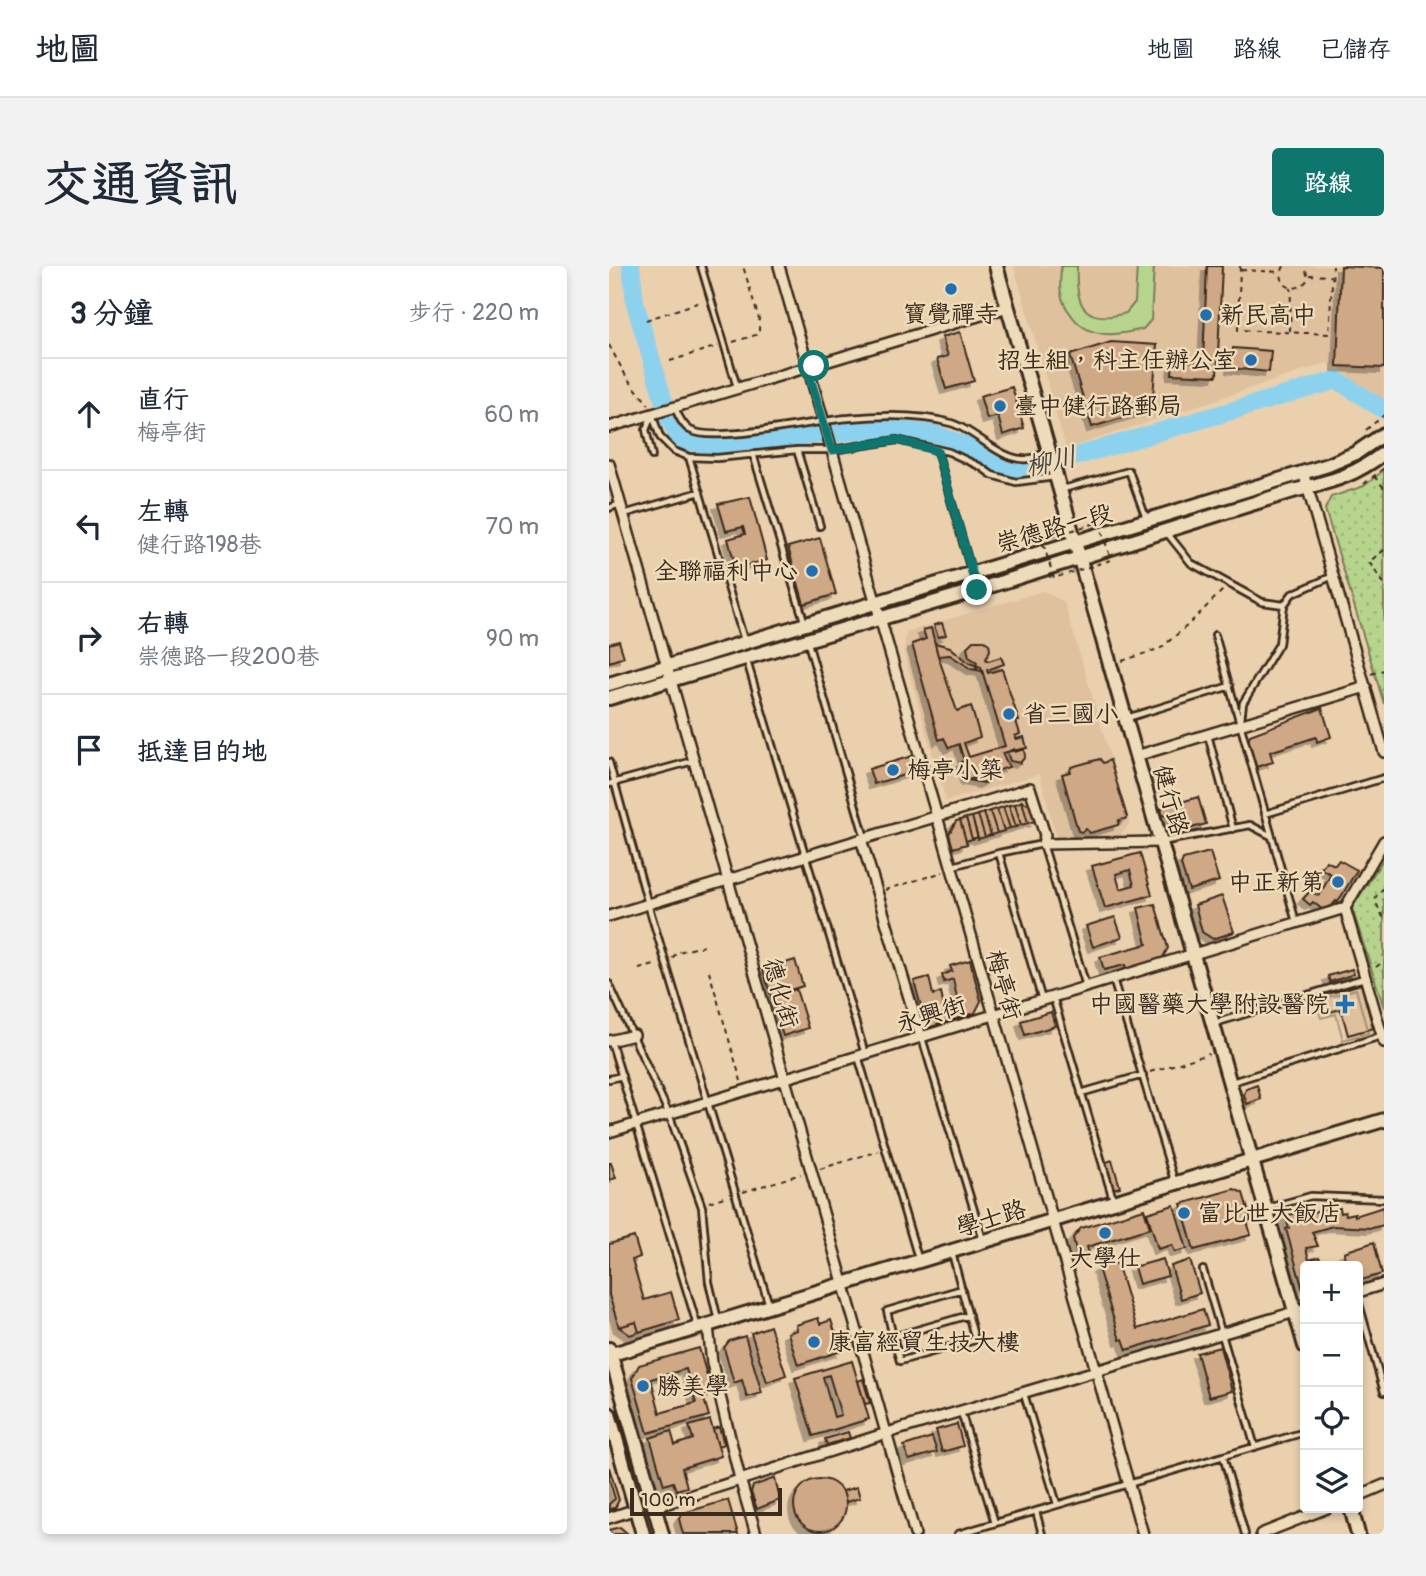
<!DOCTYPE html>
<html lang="zh-TW">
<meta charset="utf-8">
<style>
body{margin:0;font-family:Pangolin,"LXGW WenKai TC",sans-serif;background:#f2f2f3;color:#1f2937}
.controls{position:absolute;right:21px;bottom:21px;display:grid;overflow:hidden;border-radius:7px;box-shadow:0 4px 10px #0003}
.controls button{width:63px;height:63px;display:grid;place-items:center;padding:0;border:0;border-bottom:2px solid #e0e1e3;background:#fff;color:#1f2937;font:35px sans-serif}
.scale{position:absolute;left:21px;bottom:18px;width:152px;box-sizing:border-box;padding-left:7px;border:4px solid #3b2a1e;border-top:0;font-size:19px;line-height:24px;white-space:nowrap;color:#3b2a1e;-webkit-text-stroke:5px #eedbb9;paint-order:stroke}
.stop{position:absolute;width:21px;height:21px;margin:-16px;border:5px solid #0f766e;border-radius:50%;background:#fff}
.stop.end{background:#0f766e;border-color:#fff;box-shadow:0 2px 7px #0008}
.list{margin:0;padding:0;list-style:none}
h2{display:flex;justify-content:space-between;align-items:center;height:91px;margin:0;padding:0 28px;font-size:30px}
h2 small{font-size:23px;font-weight:400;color:#747a83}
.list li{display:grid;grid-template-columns:46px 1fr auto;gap:21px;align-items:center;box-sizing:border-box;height:112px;padding:0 28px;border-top:2px solid #e0e1e3}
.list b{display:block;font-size:26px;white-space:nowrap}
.list p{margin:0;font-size:23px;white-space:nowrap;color:#747a83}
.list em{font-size:23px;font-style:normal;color:#747a83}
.icon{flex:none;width:38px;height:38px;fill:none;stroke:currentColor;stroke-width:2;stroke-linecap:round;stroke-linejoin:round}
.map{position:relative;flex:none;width:775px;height:1268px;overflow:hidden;border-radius:7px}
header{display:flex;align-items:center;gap:42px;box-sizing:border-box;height:98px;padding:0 35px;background:#fff;border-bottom:2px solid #e0e1e3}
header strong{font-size:33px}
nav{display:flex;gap:38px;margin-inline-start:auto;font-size:24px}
.intro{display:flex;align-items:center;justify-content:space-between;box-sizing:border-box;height:168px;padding:0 42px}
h1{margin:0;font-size:49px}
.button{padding:18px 32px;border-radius:7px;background:#0f766e;color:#fff;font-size:24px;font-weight:700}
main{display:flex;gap:42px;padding:0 42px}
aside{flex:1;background:#fff;border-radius:7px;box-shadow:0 4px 10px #0003}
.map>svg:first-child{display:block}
.built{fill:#dfc19e}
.park{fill:url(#park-dots);stroke:#797f56;stroke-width:2}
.garden{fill:#b7d48d;stroke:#797f56;stroke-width:2}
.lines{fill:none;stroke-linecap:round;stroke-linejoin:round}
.river{stroke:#8cd2ee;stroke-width:18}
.building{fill:#cfa985;stroke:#3b2a1e;stroke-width:2;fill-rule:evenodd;filter:url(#shadow)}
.lane-casing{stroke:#3b2a1e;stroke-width:10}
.street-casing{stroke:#3b2a1e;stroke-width:14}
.secondary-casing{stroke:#3b2a1e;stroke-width:18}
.path{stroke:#3b2a1e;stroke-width:2;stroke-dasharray:5 5;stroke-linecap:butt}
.lane{stroke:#eedbb9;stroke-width:4.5}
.street{stroke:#eedbb9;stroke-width:9}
.secondary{stroke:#eedbb9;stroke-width:12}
.path-bridge{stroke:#3b2a1e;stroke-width:2;stroke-dasharray:5 5;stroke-linecap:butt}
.route{stroke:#0f766e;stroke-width:9}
.poi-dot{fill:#1f6fb2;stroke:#eedbb9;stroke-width:2.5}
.labels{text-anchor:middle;stroke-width:5;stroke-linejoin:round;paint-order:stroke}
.poi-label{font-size:24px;fill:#3b2a1e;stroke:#eedbb9;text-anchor:start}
.street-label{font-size:24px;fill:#3b2a1e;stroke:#eedbb9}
.water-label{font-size:26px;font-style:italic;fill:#47433d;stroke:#eedbb9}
</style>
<header>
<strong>地圖</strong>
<nav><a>地圖</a><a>路線</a><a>已儲存</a></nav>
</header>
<div class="intro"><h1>交通資訊</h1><a class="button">路線</a></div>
<main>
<aside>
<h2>3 分鐘<small>步行 · 220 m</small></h2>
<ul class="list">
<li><svg class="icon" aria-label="ahead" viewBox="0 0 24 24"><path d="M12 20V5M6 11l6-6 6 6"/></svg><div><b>直行</b><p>梅亭街</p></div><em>60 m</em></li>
<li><svg class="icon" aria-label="left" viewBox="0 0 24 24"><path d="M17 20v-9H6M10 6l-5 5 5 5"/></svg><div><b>左轉</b><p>健行路198巷</p></div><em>70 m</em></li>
<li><svg class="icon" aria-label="right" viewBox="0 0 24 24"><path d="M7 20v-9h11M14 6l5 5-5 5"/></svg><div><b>右轉</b><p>崇德路一段200巷</p></div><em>90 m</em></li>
<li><svg class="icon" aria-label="arrive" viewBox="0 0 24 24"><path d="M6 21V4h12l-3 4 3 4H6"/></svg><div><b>抵達目的地</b></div></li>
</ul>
</aside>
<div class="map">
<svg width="775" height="1268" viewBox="0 0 775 1268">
<defs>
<pattern id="park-dots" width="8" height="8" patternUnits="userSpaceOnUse" patternTransform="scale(1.75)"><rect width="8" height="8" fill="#b7d48d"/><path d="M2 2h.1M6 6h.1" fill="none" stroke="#9eb679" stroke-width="1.8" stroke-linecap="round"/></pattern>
<filter id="shadow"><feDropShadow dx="-5" dy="5" stdDeviation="0" flood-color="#0004"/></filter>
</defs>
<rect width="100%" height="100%" fill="#ead0ad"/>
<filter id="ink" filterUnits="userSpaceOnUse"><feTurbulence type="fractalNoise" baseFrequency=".0143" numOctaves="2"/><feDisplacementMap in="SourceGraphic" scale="14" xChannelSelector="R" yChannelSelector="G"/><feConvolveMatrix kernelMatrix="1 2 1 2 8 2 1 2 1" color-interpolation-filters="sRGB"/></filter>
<g filter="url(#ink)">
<path class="built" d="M405,0H775V137L773,139L728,100L718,97L457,183Z
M434,325L455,336L521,557L510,571H447L431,508L337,535L295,388L297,366Z
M753,716L768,766L739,774L730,747L717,751L710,728Z"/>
<path class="park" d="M775,204V438L716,243L722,231L755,220Z
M775,592V742L743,642Z"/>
<path class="garden" d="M452,0H468C466,39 474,59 517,47L526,36L528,0H545L542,54L534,63C507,70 478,74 461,47C457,42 453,34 452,27C450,19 452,8 452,0Z"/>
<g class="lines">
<path class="river" d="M22,0L26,37L60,153L70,172L79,176L110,179L269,163L299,165L327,168L357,180L393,203H423L728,114L775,144"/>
</g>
<path class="building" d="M598,0H613L608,110L563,108L564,94L594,96Z
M732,0L775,2V102L728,100Z
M351,66L365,115L337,123L328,93L339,90L333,71Z
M502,76L548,79L543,143L483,161L461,89Z
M624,82L662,85L660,106L622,102Z
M403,121L415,162L394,169L389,150L378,153L371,130Z
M141,231L158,294L127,302L119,273L136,268L134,261L117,265L109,238Z
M211,272L227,328L195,338L179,281Z
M333,357L337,369L329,371L325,359Z
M322,362L329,390L348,445L362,440L371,471L355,477L360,491L396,480L372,401L367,402L368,396L360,391L358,381L365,374H374L380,378L381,384L377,393L379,395L392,391L395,398L378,404L379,407L393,403L410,455H407L411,468L406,470L407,473L415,471L418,482L393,487L400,501L357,515L352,496L355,495L350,478L340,482L335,472L330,474L303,378L317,373L314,364Z
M10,375L15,391L0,396V378Z
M326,377L341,381L360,397L372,401L373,405L362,403L341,389L329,390Z
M713,442L722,471L708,476L707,471L661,486L664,496L647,501L639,476L641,469Z
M405,483L406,486L415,483L416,491L411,497L401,495L398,486Z
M303,490L308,505L265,518L260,503Z
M491,493L494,497L501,494L518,551L516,553L510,554L509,559L481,567L477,563L472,566L469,565L453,508L461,506L462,501Z
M389,505L382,513L375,517L359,514Z
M589,531L597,558L579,563L575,553L569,556L554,549L552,542Z
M413,535L421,539L426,555L419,557Z
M413,535L419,557L412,559L406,538Z
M406,538L412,559L407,561L400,539Z
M400,539L407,561L401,562L394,541Z
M394,541L401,562L395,564L388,543Z
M388,543L395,565L388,567L381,545Z
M381,545L388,567L382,569L375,547Z
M375,547L382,569L376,571L369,549Z
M369,549L376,571L369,573L363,551Z
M363,551L369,571L363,573L357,552Z
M357,552L363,573L357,575L351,554Z
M351,554L358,578L344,582L340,568L347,555Z
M601,586L610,615L580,624L572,599L574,593Z
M531,587L543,629L496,642L483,600Z
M730,594L748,604L729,636L727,635L719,644H714L704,636L701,639L694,633L701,625L710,630L722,608L712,603L717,595L726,599Z
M521,604L525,619L511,623L507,608Z
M613,630L625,666L604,673L593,666L586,639Z
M546,638L559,682L553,693L518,704L516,699L495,704L491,691L538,678L529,642Z
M506,651L513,671L484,681L477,660Z
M186,694L194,720L162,730L154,704Z
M361,694L372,735L366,747L322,761L314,759L310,745L313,744L305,715L320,711L324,729L332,726L334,737L348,732L344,713L335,716L333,709L343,705L341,700Z
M743,703L745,708L721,716L719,710Z
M752,718L764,762L739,769L732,743L717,747L712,730Z
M752,718L764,762L739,769L732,743L717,747L712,730Z
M187,723L199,762L174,770L162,731Z
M442,746L446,760L416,769L412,755Z
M648,819L652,833L638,838L635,829L637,823Z
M503,894L511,921L504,923L495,897Z
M0,897H2L7,912L0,914Z
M625,923L634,927L642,954L638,955L642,969L585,984L572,938Z
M565,939L578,983L566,986L563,979L549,983L538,947Z
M774,941L775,959L763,962L724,960L703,966L709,980L697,982L700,994L710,991L714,1000H696V1025L694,1024L677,963L680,962L676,950L688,947L689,951L717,942L718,945L731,942L732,947L736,946L737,949L746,947V950Z
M535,943L541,962L478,981L481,990L469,994L464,972L472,962Z
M25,971L31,991L23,994L35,1034L62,1026L70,1054L30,1066L27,1056L10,1061L0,1029V978Z
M765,976L773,1008L749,1015V1000H719L736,996L735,986Z
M554,993L559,1010L530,1018L525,1001Z
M581,994L591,1027L572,1033L562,1000Z
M508,997L528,1063L594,1043L599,1059L518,1084L514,1073L511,1074L489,1002Z
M209,1052L211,1058L222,1054L232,1085L189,1099L179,1067L188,1064L187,1059Z
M27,1056L30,1066L21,1069L10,1061Z
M161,1060L177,1109L158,1116L142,1067Z
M136,1070L153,1127L138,1131L133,1114L125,1117L115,1082L120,1075Z
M611,1081L623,1125L600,1131L588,1087Z
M90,1082L103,1127L94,1130L100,1150L39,1167L23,1112L30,1099ZM77,1103L87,1137L51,1147L42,1113Z
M243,1095L260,1153L204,1170L186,1112ZM220,1109L232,1149L225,1151L214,1111Z
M254,1113L261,1137L256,1138L249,1115Z
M101,1154L112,1190L73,1202L78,1221L67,1224L64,1216L55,1219L41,1172L62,1165L66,1179L84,1173L80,1160Z
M348,1158L354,1180L333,1186L327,1164Z
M110,1161L115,1178L109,1180L104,1163Z
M239,1166L241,1172L218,1179L216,1173Z
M323,1171L328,1186L300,1194L295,1180Z
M0,1201L10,1234L6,1242L0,1243V1238L6,1233L0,1213Z
M166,1212L171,1234L148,1243L142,1226L144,1220Z
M185 1239a26 26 0 1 1 52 0a26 26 0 1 1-52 0Z
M248,1221L251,1232L237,1236L234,1225Z
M119,1234L129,1268H74L70,1253L74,1247Z
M11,1261L19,1268H0V1264Z"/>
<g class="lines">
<g class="lane-casing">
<path id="lane" d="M92,0L128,121
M66,142C69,149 73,159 81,164C105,178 208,154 240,152C272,149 311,148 342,157C366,164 393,196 418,193C425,192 432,188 439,186
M43,148L51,171L65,185L80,191L108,192L188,184H223L288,174L340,186L372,201L383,209L407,216L446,211
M43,149L37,164L43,190
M188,184L211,260
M328,185L367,322
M144,188L196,358
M80,191L135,374
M454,223L520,205L537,252
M0,242L11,238
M15,248L91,226
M558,267L582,297L653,336L675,339
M675,339L683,328L724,310
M606,369L687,656
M199,377L256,572
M137,392L256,788
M518,452L621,420
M632,454L634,437L670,378L675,339
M599,469L624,563
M0,496L39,638L160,1039
M0,518L84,495
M656,548L775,512
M552,576L641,559L662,570
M344,600L390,587
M504,713L565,914
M0,718L60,848L93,941L100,1016L109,1054
M444,731L504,933
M433,734L390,587L434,578L477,720
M606,757L755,712
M313,772L374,974
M2,775L89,1062
M249,790L309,992
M0,813L13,810
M623,816L772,770
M472,827L534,809
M659,942L702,930L775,933
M343,987L366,1074L291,1095L284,1071L360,1049
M594,1004L646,1181
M749,1034L775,1126
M284,1071L278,1045L353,1023
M415,1128L448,1238
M352,1146L386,1257
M614,1190L636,1268
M427,1245L433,1268
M349,1268L696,1166"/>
</g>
<g class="street-casing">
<path id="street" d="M170,0L534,1268
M0,161L399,41
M0,198L306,1268
M694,206L775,486
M527,490L757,421
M252,573L312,771
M775,575L736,642L775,776
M0,650L421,522L436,569L434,578L552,576
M0,775L25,769
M0,866L736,642
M749,1026L775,1018
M99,1060L103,1097L131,1213L147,1268
M749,1230L775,1219
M46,1241L278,1167L696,1043
M0,1252L27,1243
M652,1268L718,1242"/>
</g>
<g class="secondary-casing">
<path id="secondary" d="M387,0L696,1080
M0,418L719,199L747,187L775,168
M0,432L368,324L684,225C722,215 742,212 775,187
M0,1083L53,1268
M0,1089L775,854
M0,1148L34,1268
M742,1242L749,1268"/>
</g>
<path class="path" d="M631,0L629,64L720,68L724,0
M675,0C665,19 687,31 699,13L696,0
M632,4L672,6
M700,9L722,10
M37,54L94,35
M681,65L682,22
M124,76L150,68V53L134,0
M0,79L18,112L40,139
M61,95L109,80
M757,164L775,149
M765,210L775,222
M755,218L775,202
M775,284L760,296L775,318
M513,395L552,382L580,358L615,323
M762,408L775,404
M775,622L768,628L766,635L775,653
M276,624L334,606
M63,692L69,686L95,680
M767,701L775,695
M30,703L49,698
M100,705L132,815
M541,806L600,788
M211,903L269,885
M134,926L192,908
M100,936L118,930"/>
<use href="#lane" class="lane"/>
<use href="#street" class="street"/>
<use href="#secondary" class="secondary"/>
<path class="path-bridge" d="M490,256L502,294L445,312L433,274Z
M432,274H429L435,281
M442,307L441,313H444"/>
</g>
</g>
<g class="lines" filter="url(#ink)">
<path class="route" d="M205,100L198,102L223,184L288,174L328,185L368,324"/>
</g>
<g class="poi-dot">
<circle cx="342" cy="23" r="7"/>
<circle cx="597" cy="49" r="7"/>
<circle cx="642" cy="94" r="7"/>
<circle cx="391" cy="140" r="7"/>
<circle cx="203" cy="305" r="7"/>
<circle cx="400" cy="448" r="7"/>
<circle cx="284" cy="504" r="7"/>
<circle cx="729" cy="616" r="7"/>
<path d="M732.5 727.5h7v7h7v7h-7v7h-7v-7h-7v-7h7z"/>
<circle cx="575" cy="947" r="7"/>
<circle cx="496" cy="967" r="7"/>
<circle cx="205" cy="1076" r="7"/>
<circle cx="34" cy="1120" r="7"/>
</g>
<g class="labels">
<g class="poi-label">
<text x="342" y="56" text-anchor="middle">寶覺禪寺</text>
<text x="611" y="57">新民高中</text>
<text x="628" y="102" text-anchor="end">招生組，科主任辦公室</text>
<text x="405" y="148">臺中健行路郵局</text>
<text x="189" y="313" text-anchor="end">全聯福利中心</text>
<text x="414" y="456">省三國小</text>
<text x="298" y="512">梅亭小築</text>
<text x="715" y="624" text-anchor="end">中正新第</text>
<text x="720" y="746" text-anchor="end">中國醫藥大學附設醫院</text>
<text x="589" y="955">富比世大飯店</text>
<text x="496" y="1000" text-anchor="middle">大學仕</text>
<text x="219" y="1084">康富經貿生技大樓</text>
<text x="48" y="1128">勝美學</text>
</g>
<g class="street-label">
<text transform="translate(445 262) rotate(-16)" y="8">崇德路一段</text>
<text transform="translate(562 534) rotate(74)" y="8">健行路</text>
<text transform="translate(395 719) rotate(74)" y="8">梅亭街</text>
<text transform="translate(172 727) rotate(74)" y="8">德化街</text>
<text transform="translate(322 748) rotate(-17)" y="8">永興街</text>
<text transform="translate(382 952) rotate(-17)" y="8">學士路</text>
</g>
<g class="water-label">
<text transform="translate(442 195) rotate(-12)" y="9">柳川</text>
</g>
</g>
</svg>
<div class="controls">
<button>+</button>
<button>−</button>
<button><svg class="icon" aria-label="locate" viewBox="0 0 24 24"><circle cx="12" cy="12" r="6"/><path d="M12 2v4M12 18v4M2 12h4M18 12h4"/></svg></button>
<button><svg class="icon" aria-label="layers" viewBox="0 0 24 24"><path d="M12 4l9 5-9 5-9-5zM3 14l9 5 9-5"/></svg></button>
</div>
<div class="scale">100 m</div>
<div class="stop" style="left:205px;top:100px"></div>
<div class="stop end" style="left:368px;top:324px"></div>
</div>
</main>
